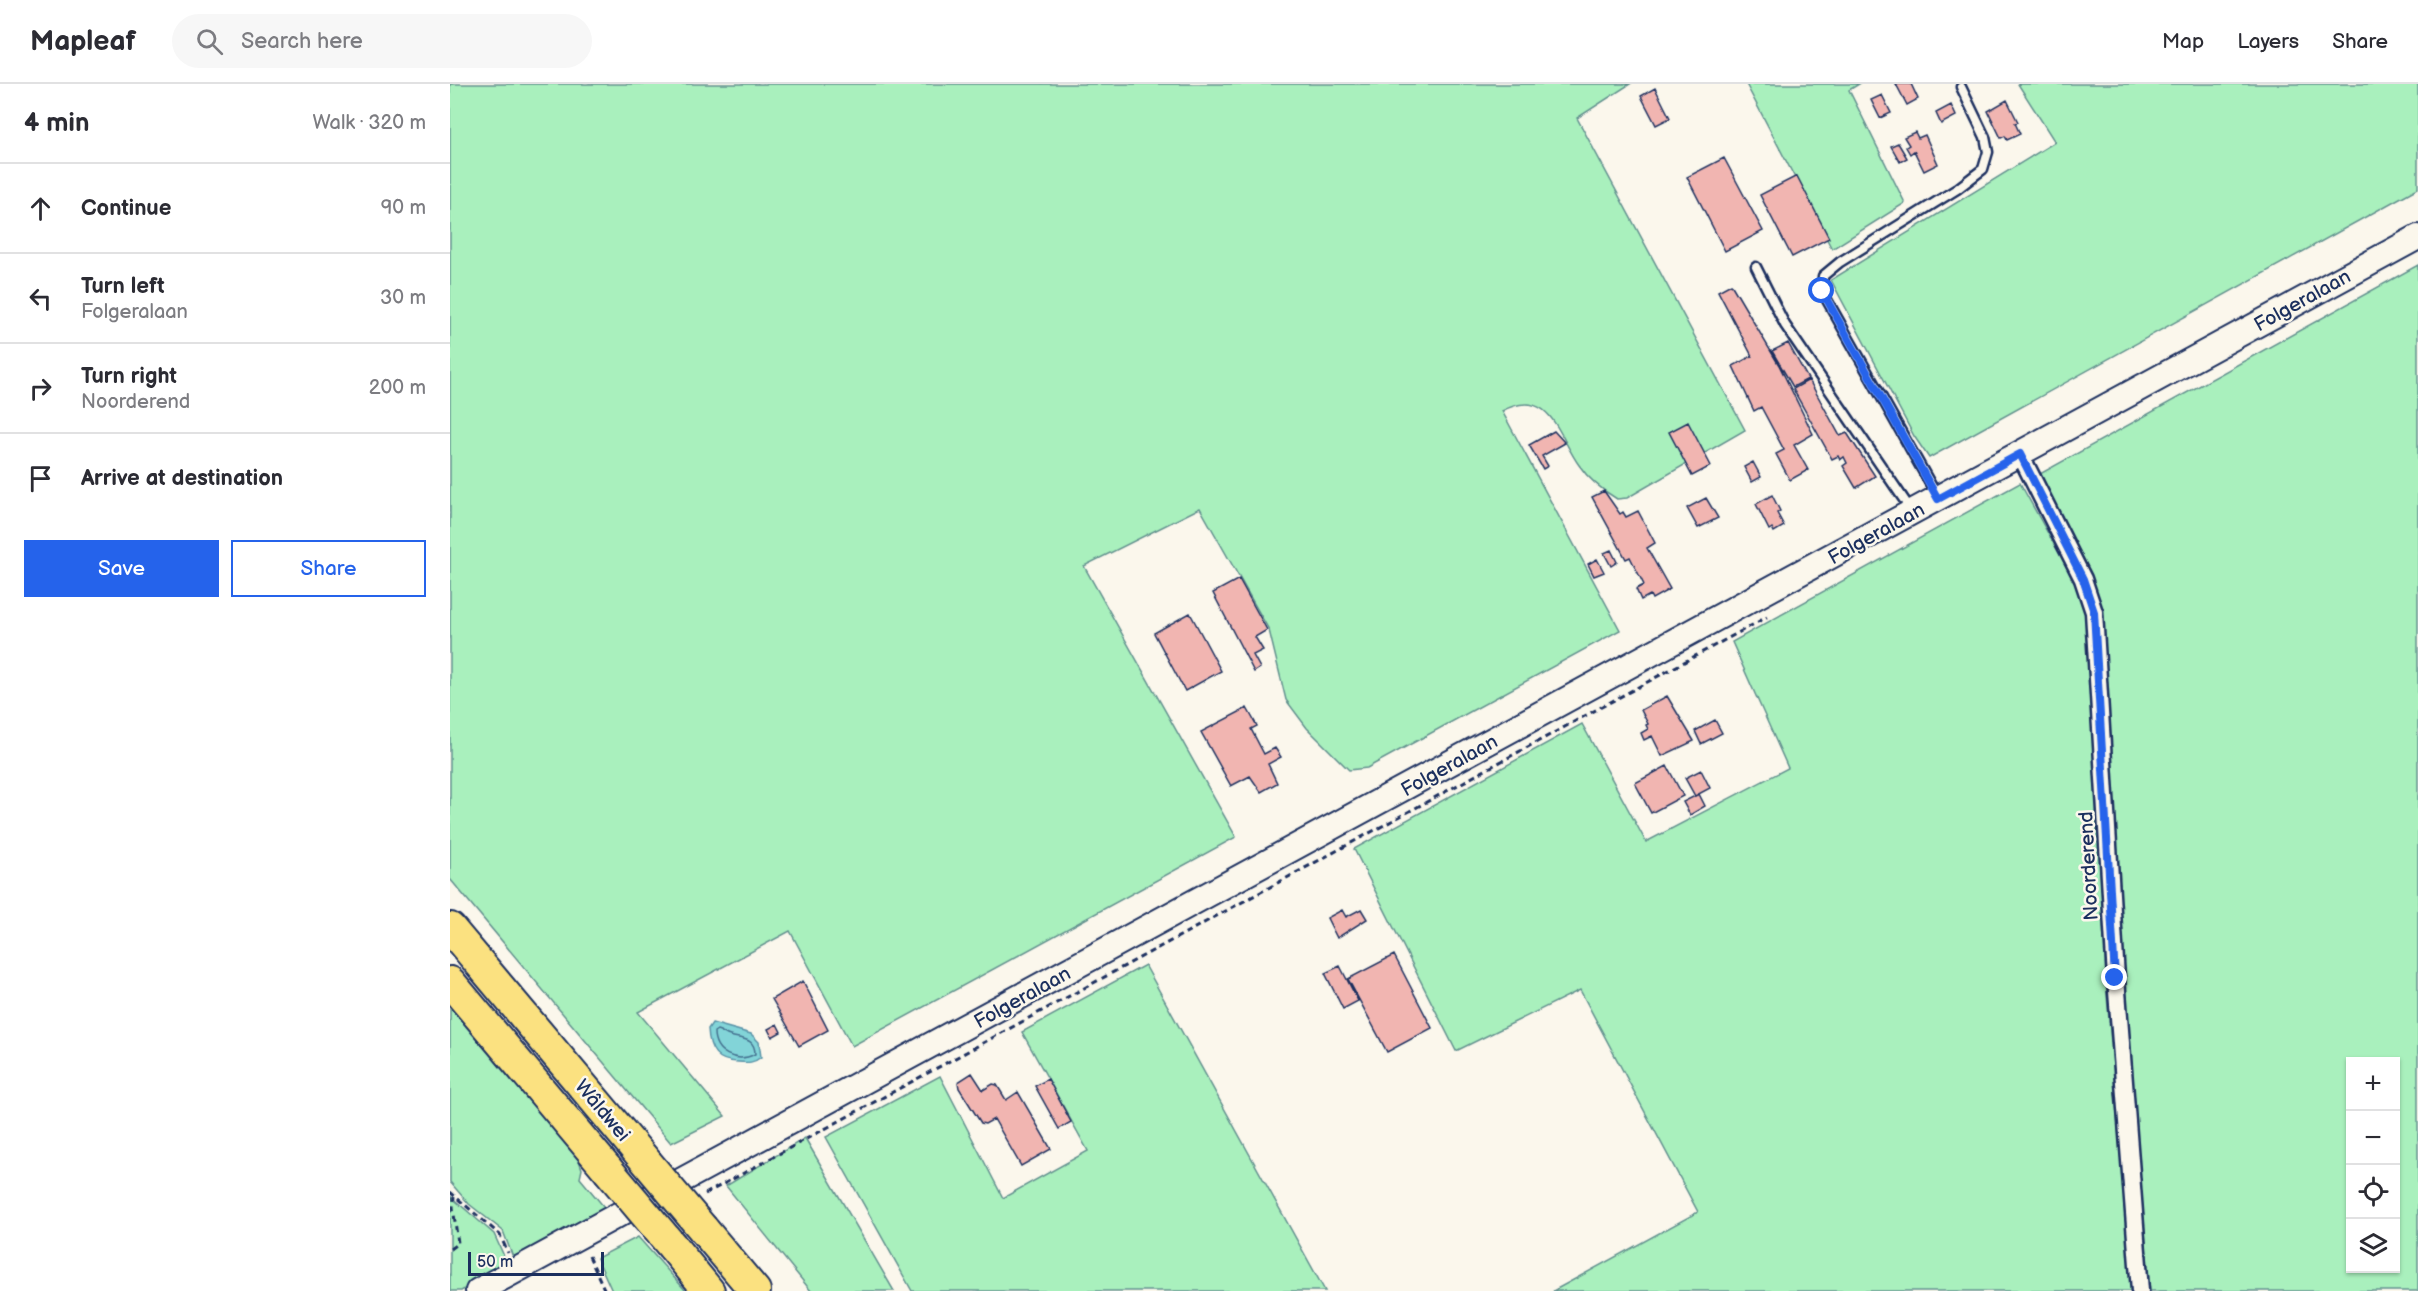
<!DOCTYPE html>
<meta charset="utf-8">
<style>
body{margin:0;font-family:"Balsamiq Sans",sans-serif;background:#f7f7f7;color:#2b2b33}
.controls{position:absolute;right:18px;bottom:18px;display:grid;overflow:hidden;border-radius:0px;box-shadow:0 2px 4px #0004}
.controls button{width:54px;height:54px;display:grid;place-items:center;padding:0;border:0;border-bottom:2px solid #e1e1e2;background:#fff;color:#2b2b33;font:30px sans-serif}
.scale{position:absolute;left:18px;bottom:15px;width:136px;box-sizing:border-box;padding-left:6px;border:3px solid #1b2f5e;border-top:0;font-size:16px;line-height:21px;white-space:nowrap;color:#1b2f5e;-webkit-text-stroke:4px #fbf7ec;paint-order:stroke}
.stop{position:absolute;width:18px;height:18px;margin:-14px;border:4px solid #2563eb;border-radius:50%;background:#fff}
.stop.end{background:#2563eb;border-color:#fff;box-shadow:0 2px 6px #0008}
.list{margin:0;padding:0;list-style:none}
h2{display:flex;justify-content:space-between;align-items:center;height:78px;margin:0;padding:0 24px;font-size:26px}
h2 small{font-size:20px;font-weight:400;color:#7c7c81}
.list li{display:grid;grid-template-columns:39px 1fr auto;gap:18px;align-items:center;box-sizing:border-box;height:90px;padding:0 24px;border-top:2px solid #e1e1e2}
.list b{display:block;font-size:22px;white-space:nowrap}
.list p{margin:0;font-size:20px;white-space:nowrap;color:#7c7c81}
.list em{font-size:20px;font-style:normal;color:#7c7c81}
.actions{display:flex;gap:12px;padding:18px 24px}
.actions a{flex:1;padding:14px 0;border:2px solid #2563eb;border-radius:0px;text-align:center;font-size:21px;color:#2563eb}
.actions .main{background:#2563eb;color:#fff}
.icon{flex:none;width:33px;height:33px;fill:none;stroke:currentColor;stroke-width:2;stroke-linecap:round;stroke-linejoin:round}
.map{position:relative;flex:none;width:1968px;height:1207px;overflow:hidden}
header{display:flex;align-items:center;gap:36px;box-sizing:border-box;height:84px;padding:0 30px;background:#fff;border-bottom:2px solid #e1e1e2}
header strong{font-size:28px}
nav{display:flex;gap:33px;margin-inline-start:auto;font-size:21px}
.search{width:420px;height:54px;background:#f7f7f7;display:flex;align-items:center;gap:15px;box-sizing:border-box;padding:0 21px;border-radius:33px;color:#7c7c81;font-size:22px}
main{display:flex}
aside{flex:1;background:#fff}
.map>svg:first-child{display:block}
.green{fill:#a9f0bd;stroke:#62908e;stroke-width:1.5;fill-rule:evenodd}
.water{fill:#82d4d8;stroke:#5992a7;stroke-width:1.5}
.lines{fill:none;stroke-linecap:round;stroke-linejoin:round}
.shore{stroke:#44718f;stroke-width:1.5}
.building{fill:#f1b5b1;stroke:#1b2f5e;stroke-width:1.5}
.lane-casing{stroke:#1b2f5e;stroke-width:13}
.street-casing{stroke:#1b2f5e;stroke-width:21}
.secondary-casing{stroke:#1b2f5e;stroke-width:28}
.highway-casing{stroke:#1b2f5e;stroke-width:34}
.path{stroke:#1b2f5e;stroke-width:3;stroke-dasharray:6 4.5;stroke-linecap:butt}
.lane{stroke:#fbf7ec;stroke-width:8}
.street{stroke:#fbf7ec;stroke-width:16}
.secondary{stroke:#fbf7ec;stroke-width:24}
.highway{stroke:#fbe180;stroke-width:30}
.highway-bridge-casing{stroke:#1b2f5e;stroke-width:34;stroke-linecap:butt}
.highway-bridge{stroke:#fbe180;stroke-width:30}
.route{stroke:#2563eb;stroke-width:8}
.labels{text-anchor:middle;stroke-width:5;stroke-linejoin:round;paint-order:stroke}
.street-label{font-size:20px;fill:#1b2f5e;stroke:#fbf7ec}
</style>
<header>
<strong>Mapleaf</strong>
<div class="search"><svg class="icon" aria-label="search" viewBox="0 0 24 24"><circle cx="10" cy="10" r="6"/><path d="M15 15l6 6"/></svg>Search here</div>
<nav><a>Map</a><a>Layers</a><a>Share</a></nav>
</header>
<main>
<aside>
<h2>4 min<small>Walk · 320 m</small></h2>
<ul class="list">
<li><svg class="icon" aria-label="ahead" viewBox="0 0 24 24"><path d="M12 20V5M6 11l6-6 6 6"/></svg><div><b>Continue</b></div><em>90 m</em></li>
<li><svg class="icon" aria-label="left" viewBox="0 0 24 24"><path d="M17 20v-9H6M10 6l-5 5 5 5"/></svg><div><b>Turn left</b><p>Folgeralaan</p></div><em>30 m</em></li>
<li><svg class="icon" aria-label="right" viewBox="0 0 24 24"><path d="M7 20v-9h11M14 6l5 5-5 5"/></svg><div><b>Turn right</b><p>Noorderend</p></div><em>200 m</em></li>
<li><svg class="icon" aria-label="arrive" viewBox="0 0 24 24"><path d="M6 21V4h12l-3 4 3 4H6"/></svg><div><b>Arrive at destination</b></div></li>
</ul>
<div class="actions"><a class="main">Save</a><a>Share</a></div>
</aside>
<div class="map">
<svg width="1968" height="1207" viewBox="0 0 1968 1207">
<rect width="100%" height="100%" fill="#fbf7ec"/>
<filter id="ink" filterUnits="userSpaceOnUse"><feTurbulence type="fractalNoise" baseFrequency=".0167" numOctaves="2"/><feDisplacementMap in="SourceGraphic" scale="12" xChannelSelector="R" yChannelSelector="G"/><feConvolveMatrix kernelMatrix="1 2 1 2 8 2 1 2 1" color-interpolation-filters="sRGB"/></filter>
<g filter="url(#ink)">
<path class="green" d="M0,0H1180L1127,34L1295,346L1177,414L1167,415C1152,406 1139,396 1129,381C1108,352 1100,301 1052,327L1170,546L917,684L899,686L857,644L836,616L819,546L750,424L634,482L786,753L402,962L340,847L188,928L275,1032L221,1059L0,795Z
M1296,0H1409L1399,6L1455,119L1382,165Z
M1568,0H1968V104L1479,374L1464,352L1381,196L1605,58Z
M1968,181V1207H1700L1674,904L1650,519L1588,391ZM1900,978H1946V1184H1900Z
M1570,399L1620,489L1636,524L1657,912L1682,1207H1103L1248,1128L1130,906L1006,967L904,765L1132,640L1196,758L1338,684L1282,558Z
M695,881L875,1207H462L376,1053L490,992L553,1114L638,1067L572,948Z
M0,911L125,1065L132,1085L130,1094L159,1129L64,1176L53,1147L19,1120L0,1098Z
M355,1054L444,1207H361L276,1102Z
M0,1112L44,1150L58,1181L11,1207H0Z
M188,1153L236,1207H162L147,1174Z"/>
<path class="water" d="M262,939L301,950L309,958L311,973C304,979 298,979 288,978C267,978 259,966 258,945Z"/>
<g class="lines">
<path class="shore" d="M267,946C272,947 275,951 280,952C292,956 305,953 305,970C286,980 264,969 264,948Z"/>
</g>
<path class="building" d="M1446,0H1461L1468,15L1457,21Z
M1205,4L1220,34L1206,41L1191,12Z
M1432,11L1441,29L1430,34L1421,16Z
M1557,16L1568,38L1565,39L1570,50L1557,56L1555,52L1551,54L1538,27Z
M1501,21L1506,32L1491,40L1486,29Z
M1465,48L1468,54L1475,51L1488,80L1474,87L1464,67L1460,70L1456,63L1459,61L1454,53Z
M1448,59L1457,74L1450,78L1441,62Z
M1274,74L1313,147L1275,167L1237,93Z
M1347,92L1379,154L1342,173L1310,111Z
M1281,200L1329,281L1363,350L1344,361L1358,386L1340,396L1326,370L1334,366L1311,323L1304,327L1283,282L1302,272L1268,207Z
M1338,259L1358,295L1343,303L1322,267Z
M1359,296L1390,352L1397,349L1425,392L1406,404L1393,382L1397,379L1394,373L1390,376L1388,372L1382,375L1343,305Z
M1238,338L1261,382L1242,392L1219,348Z
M1104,347L1115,359L1092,372L1098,382L1093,385L1079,361Z
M1303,378L1311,393L1302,398L1294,383Z
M1154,407L1170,430L1173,428L1176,433L1188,427L1205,459L1197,464L1220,505L1202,515L1200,511L1191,516L1186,505L1194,501L1180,473L1176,475L1142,413Z
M1322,411L1330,427L1327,429L1334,442L1324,448L1322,444L1319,446L1306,420Z
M1256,414L1268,434L1248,444L1237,424Z
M1161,466L1167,478L1161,482L1154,469Z
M1147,475L1154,488L1144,492L1138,480Z
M789,495L817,546L805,553L813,566L803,571L810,584L804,588L763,509Z
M740,529L771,587L735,607L704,549Z
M1217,612L1244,657L1212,672L1202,652L1194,656L1191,649L1198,645L1196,641L1198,640L1191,626Z
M797,624L807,642L801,645L814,670L825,664L831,673L818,680L827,699L811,708L800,692L781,702L751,648Z
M1265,636L1272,649L1251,660L1245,647Z
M1217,682L1233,712L1201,729L1185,699Z
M1251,686L1260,704L1245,712L1235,694Z
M1249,710L1255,722L1240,731L1233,718Z
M911,825L917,835L887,854L877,834L892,826L896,833Z
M944,871L982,944L937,968L898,895Z
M890,882L908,917L893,925L875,889Z
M353,897L378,946L349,962L322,915Z
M327,940L331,948L322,953L318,945Z
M522,989L533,1006L543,1000L547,1001L556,1016L568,1008L601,1065L571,1082L544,1035L535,1040L531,1039L509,1004L508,998Z
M598,995L621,1038L609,1045L585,1002Z"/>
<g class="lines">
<g class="lane-casing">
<path id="lane" d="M1306,183L1335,241L1461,426
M1487,412L1372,207L1373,192L1390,178L1507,105L1533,85L1538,68L1535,53L1511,3"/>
</g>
<g class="street-casing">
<path id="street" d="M1570,370L1633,495L1644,528L1666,894L1690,1207"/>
</g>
<g class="secondary-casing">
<path id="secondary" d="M28,1207L1968,153"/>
</g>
<g class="highway-casing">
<path id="highway" d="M0,844L189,1069
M0,898L158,1086
M253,1145L305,1207
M222,1162L259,1207"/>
</g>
<path class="path" d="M0,1108L50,1151L58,1169
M255,1110L1317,533
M0,1165L8,1159L3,1123L4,1113
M139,1172L155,1207"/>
<use href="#lane" class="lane"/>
<use href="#street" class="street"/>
<use href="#secondary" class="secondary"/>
<use href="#highway" class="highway"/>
<g class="highway-bridge-casing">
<path id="highway-bridge" d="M189,1069L253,1145
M158,1086L222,1162"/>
</g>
<use href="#highway-bridge" class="highway-bridge"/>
</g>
</g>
<g class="lines" filter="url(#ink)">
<path class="route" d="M1372,207L1488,415L1570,370L1633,495L1644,528L1665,894"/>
</g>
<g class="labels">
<g class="street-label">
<text transform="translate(1852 216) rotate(-29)" y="7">Folgeralaan</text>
<text transform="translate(1426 449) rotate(-29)" y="7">Folgeralaan</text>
<text transform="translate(999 681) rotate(-29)" y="7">Folgeralaan</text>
<text transform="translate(1638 782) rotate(-93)" y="7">Noorderend</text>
<text transform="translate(572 913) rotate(-29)" y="7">Folgeralaan</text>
<text transform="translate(153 1026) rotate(50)" y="7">Wâldwei</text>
</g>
</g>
</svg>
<div class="controls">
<button>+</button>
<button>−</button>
<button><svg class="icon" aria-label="locate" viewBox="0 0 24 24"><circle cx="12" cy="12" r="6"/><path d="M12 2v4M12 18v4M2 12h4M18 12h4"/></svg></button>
<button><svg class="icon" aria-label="layers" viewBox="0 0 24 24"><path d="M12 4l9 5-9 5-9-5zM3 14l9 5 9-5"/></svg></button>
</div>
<div class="scale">50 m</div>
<div class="stop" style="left:1372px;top:207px"></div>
<div class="stop end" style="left:1665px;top:894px"></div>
</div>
</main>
